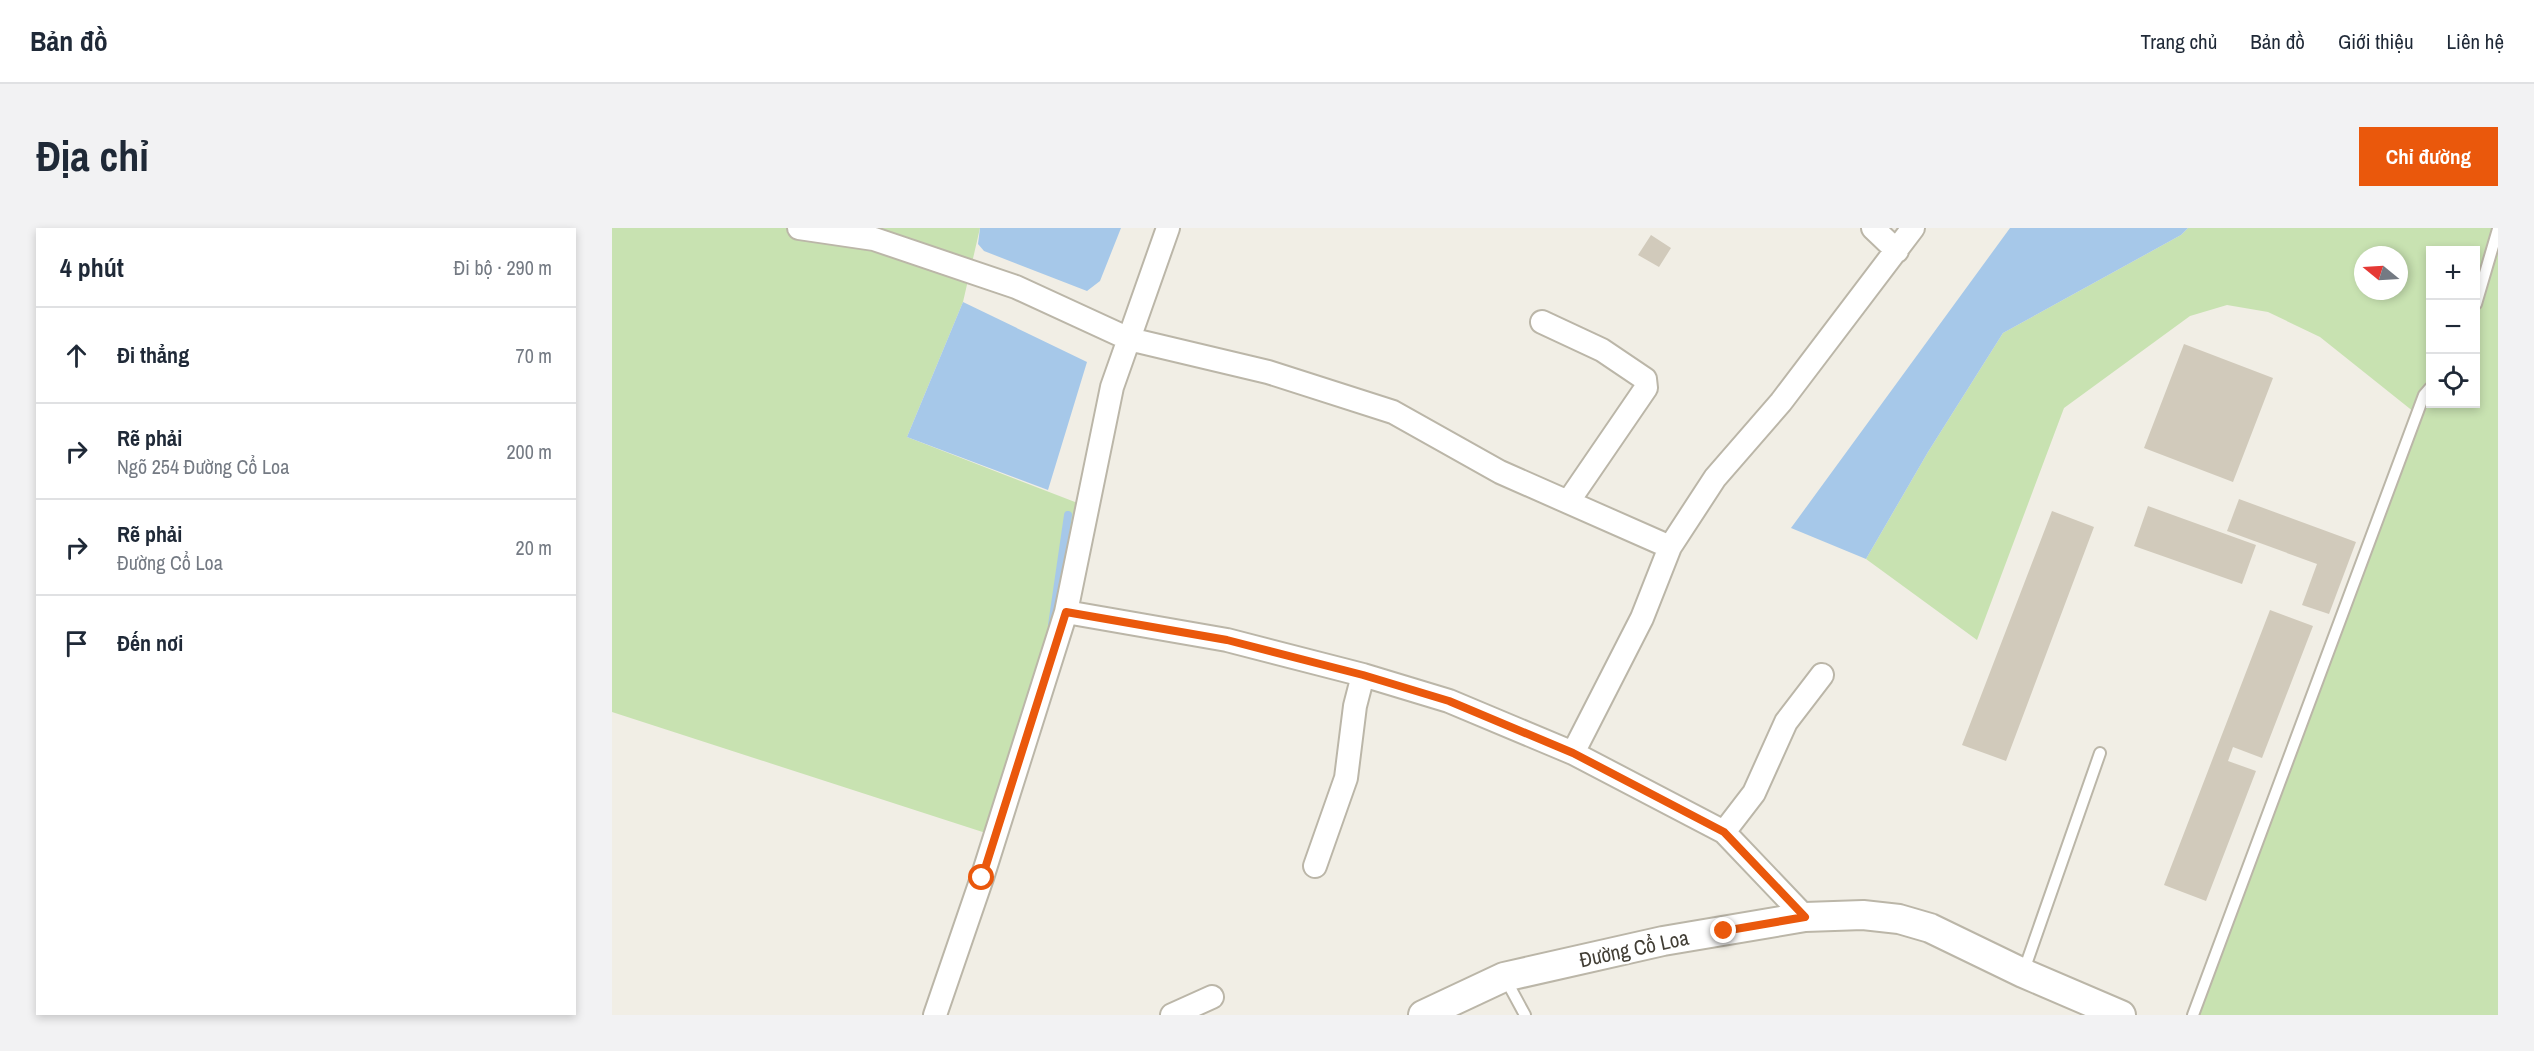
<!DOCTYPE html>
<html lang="vi">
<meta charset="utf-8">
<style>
body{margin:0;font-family:"Archivo Narrow",sans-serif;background:#f2f2f3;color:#1f2937}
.controls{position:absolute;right:18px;top:18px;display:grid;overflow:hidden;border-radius:0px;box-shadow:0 3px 9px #0003}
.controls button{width:54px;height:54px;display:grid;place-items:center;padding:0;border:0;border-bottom:2px solid #e0e1e3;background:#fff;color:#1f2937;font:30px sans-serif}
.compass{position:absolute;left:1742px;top:18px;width:54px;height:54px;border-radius:50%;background:#fff;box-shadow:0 3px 9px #0003;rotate:288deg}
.stop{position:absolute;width:18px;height:18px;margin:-14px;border:4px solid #ea580c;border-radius:50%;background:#fff}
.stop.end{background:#ea580c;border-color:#fff;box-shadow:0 2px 6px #0008}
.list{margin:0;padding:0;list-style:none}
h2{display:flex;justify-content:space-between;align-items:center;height:78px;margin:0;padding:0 24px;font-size:26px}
h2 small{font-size:20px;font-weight:400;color:#747a83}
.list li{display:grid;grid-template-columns:39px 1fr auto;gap:18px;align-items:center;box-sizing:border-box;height:96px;padding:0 24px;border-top:2px solid #e0e1e3}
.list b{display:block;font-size:22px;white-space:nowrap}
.list p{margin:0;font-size:20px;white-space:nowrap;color:#747a83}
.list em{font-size:20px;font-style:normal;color:#747a83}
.icon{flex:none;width:33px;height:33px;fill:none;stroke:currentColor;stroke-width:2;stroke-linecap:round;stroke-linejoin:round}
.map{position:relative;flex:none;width:1886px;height:787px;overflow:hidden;border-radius:0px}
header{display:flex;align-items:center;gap:36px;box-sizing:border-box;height:84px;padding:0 30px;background:#fff;border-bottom:2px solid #e0e1e3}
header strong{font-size:28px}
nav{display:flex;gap:33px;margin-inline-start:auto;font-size:21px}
.intro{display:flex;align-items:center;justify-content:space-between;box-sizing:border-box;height:144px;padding:0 36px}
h1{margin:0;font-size:42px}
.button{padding:15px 27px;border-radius:0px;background:#ea580c;color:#fff;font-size:21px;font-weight:700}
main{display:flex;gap:36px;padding:0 36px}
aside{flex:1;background:#fff;border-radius:0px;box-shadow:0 3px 9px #0003}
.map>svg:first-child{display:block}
.green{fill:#c8e2b1;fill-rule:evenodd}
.water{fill:#a6c8e9}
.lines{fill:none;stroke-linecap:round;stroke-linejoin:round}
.stream{stroke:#a6c8e9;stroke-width:8}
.building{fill:#d1cabb}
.service-casing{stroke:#bbb6a8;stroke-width:14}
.minor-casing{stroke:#bbb6a8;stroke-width:26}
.tertiary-casing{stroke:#bbb6a8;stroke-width:32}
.service{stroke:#fff;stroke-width:10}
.minor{stroke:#fff;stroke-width:22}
.tertiary{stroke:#fff;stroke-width:28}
.route{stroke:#ea580c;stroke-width:8}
.labels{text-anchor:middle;stroke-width:4.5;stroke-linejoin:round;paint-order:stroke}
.street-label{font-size:21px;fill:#423e35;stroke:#fff}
</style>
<header>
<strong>Bản đồ</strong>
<nav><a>Trang chủ</a><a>Bản đồ</a><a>Giới thiệu</a><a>Liên hệ</a></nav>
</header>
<div class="intro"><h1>Địa chỉ</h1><a class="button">Chỉ đường</a></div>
<main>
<aside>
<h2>4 phút<small>Đi bộ · 290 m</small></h2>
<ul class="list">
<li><svg class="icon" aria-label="ahead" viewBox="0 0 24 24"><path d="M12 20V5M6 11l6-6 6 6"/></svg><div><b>Đi thẳng</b></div><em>70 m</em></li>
<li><svg class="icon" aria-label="right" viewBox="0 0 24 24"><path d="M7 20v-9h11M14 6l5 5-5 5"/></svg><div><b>Rẽ phải</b><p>Ngõ 254 Đường Cổ Loa</p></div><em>200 m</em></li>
<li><svg class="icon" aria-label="right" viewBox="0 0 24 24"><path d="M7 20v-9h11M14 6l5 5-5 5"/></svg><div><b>Rẽ phải</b><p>Đường Cổ Loa</p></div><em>20 m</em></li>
<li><svg class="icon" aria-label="arrive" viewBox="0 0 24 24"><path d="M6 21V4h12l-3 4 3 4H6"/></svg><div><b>Đến nơi</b></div></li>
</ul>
</aside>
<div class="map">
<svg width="1886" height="787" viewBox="0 0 1886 787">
<rect width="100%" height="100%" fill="#f1eee5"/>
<path class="green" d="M0,0H368L351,74L295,209L476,279L383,608L0,484Z
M1576,0H1886V787H1581L1802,184L1708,109L1656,84L1615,77L1578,88L1452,180L1365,412L1254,331L1316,224L1391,105L1569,7ZM1818,22H1864V176H1818ZM1751,27H1787V63H1751Z"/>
<path class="water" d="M368,0H509L488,53L475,63L372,23L366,16Z
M1398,0H1576L1569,7L1391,105L1316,224L1254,331L1179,300Z
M351,74L475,134L436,262L295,209Z"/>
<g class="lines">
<path class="stream" d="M440,397L456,287"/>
</g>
<path class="building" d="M1039,7L1059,20L1047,39L1026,27Z
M1572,116L1661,150L1621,254L1532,220Z
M1627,271L1744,314L1717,386L1690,377L1705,336L1615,303Z
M1536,278L1644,317L1630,356L1522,318Z
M1440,283L1482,299L1394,533L1350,517Z
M1658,382L1701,398L1650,530L1621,519L1616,533L1644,543L1594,673L1552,657Z"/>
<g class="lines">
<g class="service-casing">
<path id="service" d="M1864,76L1886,1
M1411,745L1488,525
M893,750L913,787
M1581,787L1812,167L1818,160"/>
</g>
<g class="minor-casing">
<path id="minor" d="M187,0L262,11L404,59L517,111L656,144L781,184L888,244L1058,319
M1261,0L1285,23
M930,94L990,122L1033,151L1034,160L956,274
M454,384L615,412L751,447L837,473L961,525L1112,604L1193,689
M961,525L1030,390L1058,319L1103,250L1169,174L1301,0
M1112,604L1142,565L1174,494L1210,447
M703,638L734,550L743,478L751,447
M323,787L370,650L454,384L500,159L556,0
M560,787L600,769"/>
</g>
<g class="tertiary-casing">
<path id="tertiary" d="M811,787L892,749L1051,713L1193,689L1251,687L1287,691L1318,700L1411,745L1509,787"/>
</g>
<use href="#service" class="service"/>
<use href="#minor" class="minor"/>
<use href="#tertiary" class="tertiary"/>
</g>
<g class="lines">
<path class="route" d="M370,650L454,384L615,412L751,447L837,473L961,525L1112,604L1193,689L1112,703"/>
</g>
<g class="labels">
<g class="street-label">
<text transform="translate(1022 721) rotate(-12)" y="7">Đường Cổ Loa</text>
</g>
</g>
</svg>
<div class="controls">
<button>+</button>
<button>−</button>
<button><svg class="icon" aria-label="locate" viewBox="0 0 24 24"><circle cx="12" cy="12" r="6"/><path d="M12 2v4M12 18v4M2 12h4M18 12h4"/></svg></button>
</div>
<svg class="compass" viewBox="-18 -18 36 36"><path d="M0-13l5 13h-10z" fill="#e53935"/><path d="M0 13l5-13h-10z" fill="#747a83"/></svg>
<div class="stop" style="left:370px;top:650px"></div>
<div class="stop end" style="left:1112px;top:703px"></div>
</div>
</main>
